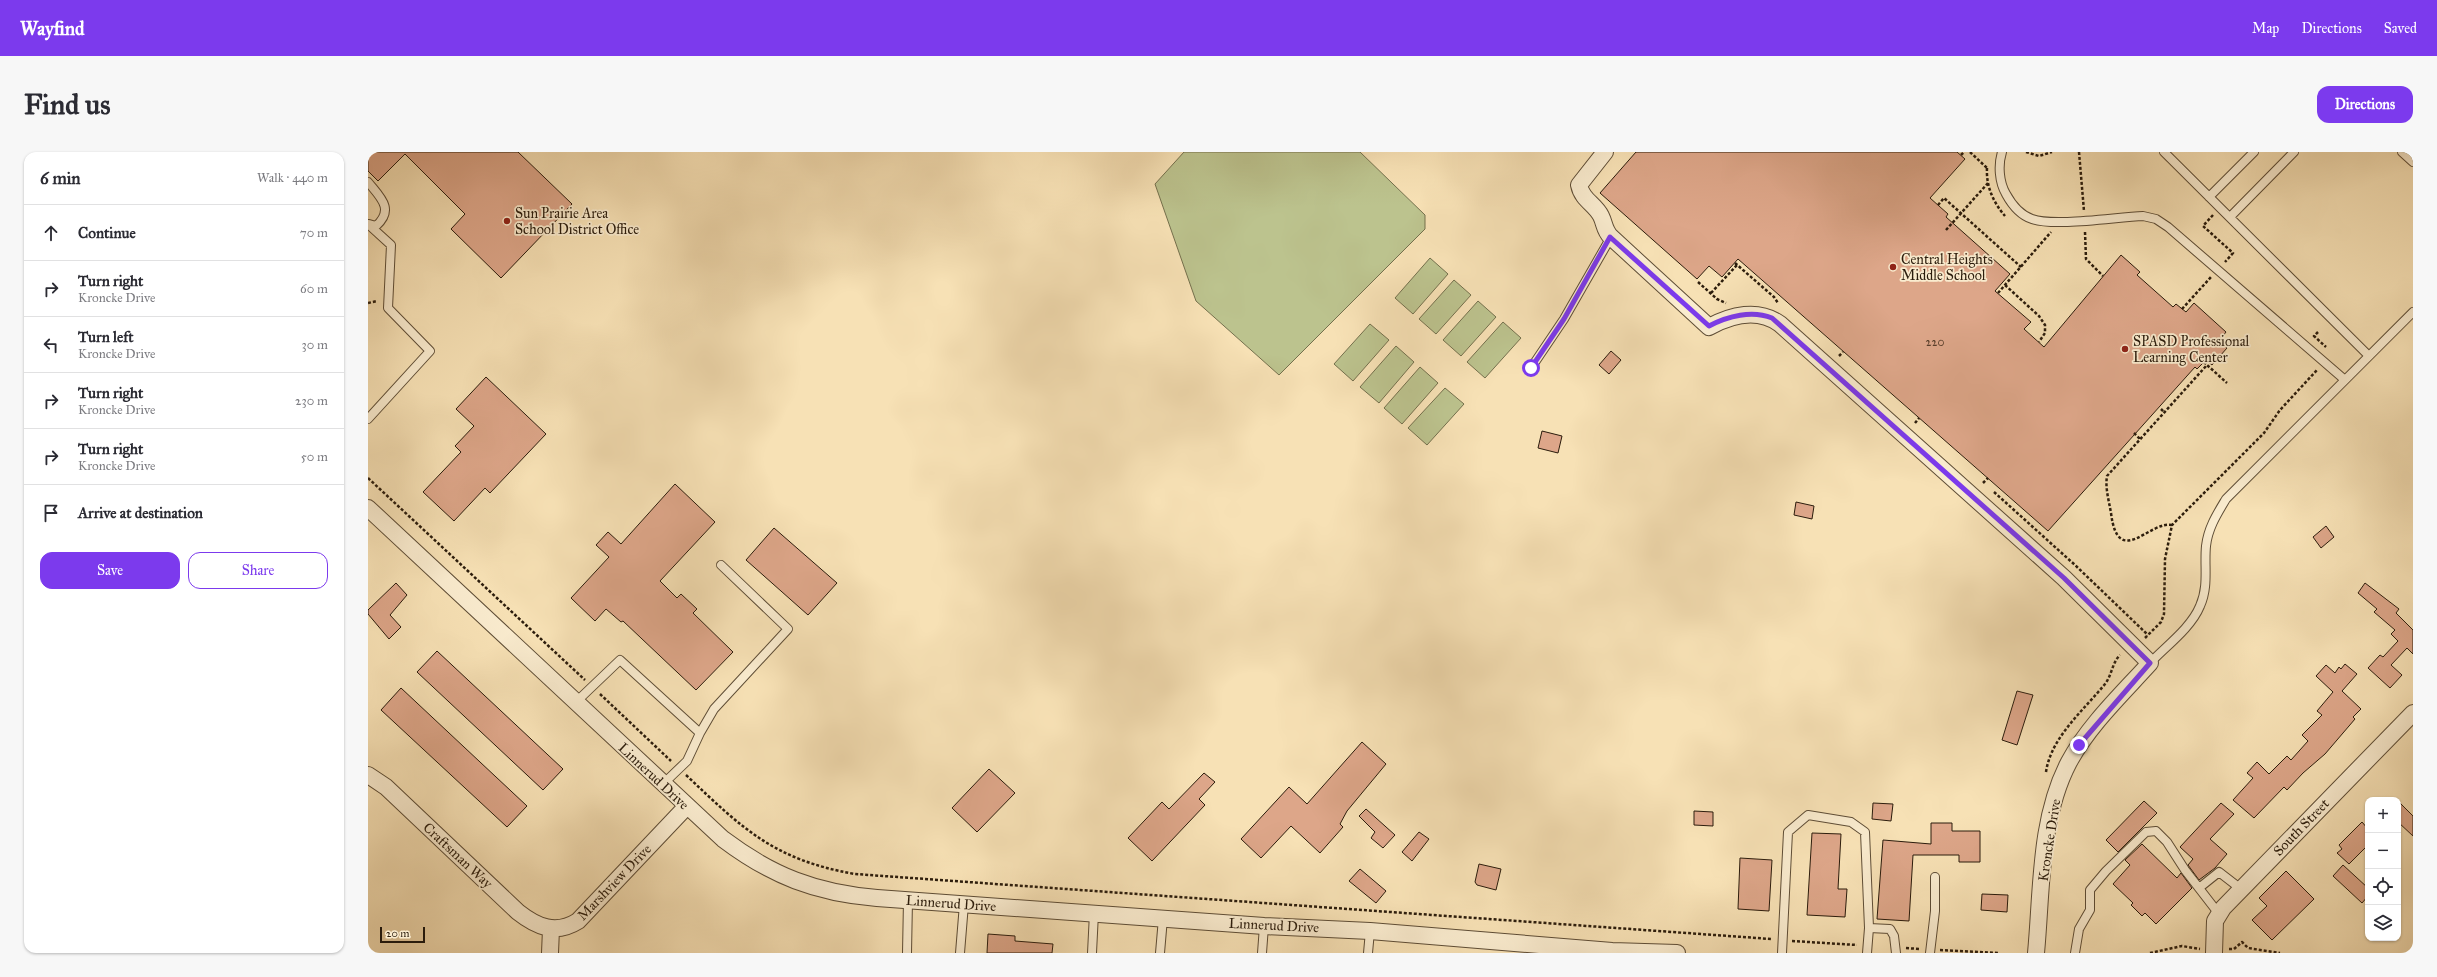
<!DOCTYPE html>
<meta charset="utf-8">
<style>
body{margin:0;font-family:"IM FELL Great Primer",serif;background:#f7f7f7;color:#2b2b33}
.controls{position:absolute;right:12px;bottom:12px;display:grid;overflow:hidden;border-radius:8px;box-shadow:0 1px 3px #0004}
.controls button{width:36px;height:36px;display:grid;place-items:center;padding:0;border:0;border-bottom:1px solid #e1e1e2;background:#fff;color:#2b2b33;font:20px sans-serif}
.scale{position:absolute;left:12px;bottom:10px;width:45px;box-sizing:border-box;padding-left:4px;border:2px solid #2b1c0c;border-top:0;font-size:11px;line-height:14px;white-space:nowrap;color:#2b1c0c;-webkit-text-stroke:3px #faeccf;paint-order:stroke}
.stop{position:absolute;width:12px;height:12px;margin:-9px;border:3px solid #7c3aed;border-radius:50%;background:#fff}
.stop.end{background:#7c3aed;border-color:#fff;box-shadow:0 1px 4px #0008}
.list{margin:0;padding:0;list-style:none}
h2{display:flex;justify-content:space-between;align-items:center;height:52px;margin:0;padding:0 16px;font-size:17px}
h2 small{font-size:13px;font-weight:400;color:#7c7c81}
.list li{display:grid;grid-template-columns:26px 1fr auto;gap:12px;align-items:center;box-sizing:border-box;height:56px;padding:0 16px;border-top:1px solid #e1e1e2}
.list b{display:block;font-size:15px;white-space:nowrap}
.list p{margin:0;font-size:13px;white-space:nowrap;color:#7c7c81}
.list em{font-size:13px;font-style:normal;color:#7c7c81}
.actions{display:flex;gap:8px;padding:12px 16px}
.actions a{flex:1;padding:9px 0;border:1px solid #7c3aed;border-radius:12px;text-align:center;font-size:14px;color:#7c3aed}
.actions .main{background:#7c3aed;color:#fff}
.icon{flex:none;width:22px;height:22px;fill:none;stroke:currentColor;stroke-width:2;stroke-linecap:round;stroke-linejoin:round}
.map{position:relative;flex:none;width:2045px;height:801px;overflow:hidden;border-radius:12px}
header{display:flex;align-items:center;gap:24px;box-sizing:border-box;height:56px;padding:0 20px;background:#7c3aed;color:#fff}
header strong{font-size:19px}
nav{display:flex;gap:22px;margin-inline-start:auto;font-size:14px}
.intro{display:flex;align-items:center;justify-content:space-between;box-sizing:border-box;height:96px;padding:0 24px}
h1{margin:0;font-size:28px}
.button{padding:10px 18px;border-radius:12px;background:#7c3aed;color:#fff;font-size:14px;font-weight:700}
main{display:flex;gap:24px;padding:0 24px}
aside{flex:1;background:#fff;border-radius:12px;box-shadow:0 1px 3px #0004}
.map>svg:first-child{display:block}
.green{fill:#bcc38e;stroke:#74704d}
.building{fill:#dda689;stroke:#2b1c0c}
.lines{fill:none;stroke-linecap:round;stroke-linejoin:round}
.service-casing{stroke:#5e4d36;stroke-width:10}
.minor-casing{stroke:#5e4d36;stroke-width:18}
.path{stroke:#2b1c0c;stroke-width:2.5;stroke-dasharray:3 2;stroke-linecap:butt}
.service{stroke:#faeccf;stroke-width:8}
.minor{stroke:#faeccf;stroke-width:16}
.route{stroke:#7c3aed;stroke-width:5}
.poi-dot{fill:#8f2418;stroke:#faeccf;stroke-width:1.5}
.labels{text-anchor:middle;stroke-width:3.5;stroke-linejoin:round;paint-order:stroke}
.number-label{font-size:12px;fill:#583e2b}
.poi-label{font-size:14px;fill:#2b1c0c;stroke:#faeccf;text-anchor:start}
.street-label{font-size:14px;fill:#2b1c0c;stroke:#faeccf}
</style>
<header>
<strong>Wayfind</strong>
<nav><a>Map</a><a>Directions</a><a>Saved</a></nav>
</header>
<div class="intro"><h1>Find us</h1><a class="button">Directions</a></div>
<main>
<aside>
<h2>6 min<small>Walk · 440 m</small></h2>
<ul class="list">
<li><svg class="icon" aria-label="ahead" viewBox="0 0 24 24"><path d="M12 20V5M6 11l6-6 6 6"/></svg><div><b>Continue</b></div><em>70 m</em></li>
<li><svg class="icon" aria-label="right" viewBox="0 0 24 24"><path d="M7 20v-9h11M14 6l5 5-5 5"/></svg><div><b>Turn right</b><p>Kroncke Drive</p></div><em>60 m</em></li>
<li><svg class="icon" aria-label="left" viewBox="0 0 24 24"><path d="M17 20v-9H6M10 6l-5 5 5 5"/></svg><div><b>Turn left</b><p>Kroncke Drive</p></div><em>30 m</em></li>
<li><svg class="icon" aria-label="right" viewBox="0 0 24 24"><path d="M7 20v-9h11M14 6l5 5-5 5"/></svg><div><b>Turn right</b><p>Kroncke Drive</p></div><em>230 m</em></li>
<li><svg class="icon" aria-label="right" viewBox="0 0 24 24"><path d="M7 20v-9h11M14 6l5 5-5 5"/></svg><div><b>Turn right</b><p>Kroncke Drive</p></div><em>50 m</em></li>
<li><svg class="icon" aria-label="arrive" viewBox="0 0 24 24"><path d="M6 21V4h12l-3 4 3 4H6"/></svg><div><b>Arrive at destination</b></div></li>
</ul>
<div class="actions"><a class="main">Save</a><a>Share</a></div>
</aside>
<div class="map">
<svg width="2045" height="801" viewBox="0 0 2045 801">
<rect width="100%" height="100%" fill="#f7e1b5"/>
<filter id="stains"><feTurbulence type="fractalNoise" baseFrequency=".005" numOctaves="4"/><feColorMatrix values="0 0 0 0 .2 0 0 0 0 .09 0 0 0 0 .02 0 0 0 .5 -.17"/></filter>
<radialGradient id="worn" r=".72"><stop offset=".6" stop-color="#630" stop-opacity="0"/><stop offset="1" stop-color="#630" stop-opacity=".3"/></radialGradient>
<path class="green" d="M816,0H992L1057,63V77L911,223L828,149L787,32Z
M1062,106L1080,122L1045,162L1027,146Z
M1086,128L1103,143L1068,182L1051,167Z
M1110,149L1128,165L1093,204L1075,188Z
M1135,170L1153,186L1117,226L1099,210Z
M1002,172L1021,188L985,229L966,212Z
M1028,194L1046,210L1011,251L992,235Z
M1052,215L1070,231L1034,272L1016,256Z
M1077,236L1096,252L1059,293L1040,276Z"/>
<path class="building" d="M0,0H150L204,52L133,126L83,77L97,62L37,2L10,29L0,19Z
M1268,0H1589L1597,7L1562,46L1580,62L1578,65L1642,122L1627,139L1663,170L1656,177L1676,195L1753,103L1772,120L1769,123L1805,155L1808,152L1818,160L1826,151L1858,180L1851,189L1859,196L1844,213L1838,208L1829,217L1827,215L1680,379L1370,107L1354,125L1341,114L1329,127L1232,41Z
M1243,199L1253,208L1241,222L1231,213Z
M118,225L178,282L122,341L117,336L86,369L55,340L93,300L87,294L106,274L88,257Z
M1174,279L1194,284L1190,301L1170,296Z
M307,332L347,370L292,429L309,446L313,442L329,457L325,461L365,500L328,538L255,469L253,470L238,457L227,469L203,446L241,405L228,393L240,380L253,392Z
M1428,350L1446,354L1444,367L1426,363Z
M1958,374L1966,385L1953,396L1945,385Z
M406,376L469,431L440,463L378,408Z
M28,431L39,443L22,463L33,475L21,487L0,462V458Z
M1997,431L2031,457L2028,461L2045,478V502L2039,496L2023,513L2034,523L2022,536L2000,516L2012,503L2015,505L2030,489L2023,482L2027,478L2006,460L2009,457L1990,441Z
M69,499L195,617L175,638L49,520Z
M1977,512L1989,522L1974,539L1993,557L1985,565L1987,567L1957,602L1935,621L1919,638L1916,635L1886,666L1865,648L1885,626L1879,621L1889,610L1901,622L1919,604L1923,608L1940,589L1934,583L1954,563L1949,559L1965,540L1948,524L1958,513L1967,521L1971,515L1973,517Z
M33,536L159,654L139,675L13,558Z
M1649,539L1665,543L1649,593L1634,588Z
M994,590L1018,612L979,659L972,672L975,675L952,701L923,674L893,706L873,687L921,635L939,652Z
M621,617L647,641L609,680L584,656Z
M836,621L847,630L831,647L837,653L784,709L760,686L794,650L801,657Z
M1776,649L1789,661L1750,700L1738,688Z
M2030,649L2045,664V684L2030,670Z
M1505,651L1525,652L1523,669L1504,667Z
M1853,651L1866,662L1842,687L1859,702L1847,716L1831,728L1820,713L1825,707L1812,695Z
M998,657L1027,683L1015,696L1003,686L1007,680L991,664Z
M1326,659L1345,660V674L1326,673Z
M1994,670L2000,677V693L1981,712L1969,701L1974,697L1971,693Z
M1563,671H1584V679H1612V710H1591V703H1545L1541,769L1509,767L1515,688L1563,692Z
M1051,680L1061,687L1044,709L1034,700Z
M1444,681L1473,682L1470,737H1479L1477,765L1439,763Z
M1774,692L1809,726L1813,721L1824,736L1788,772L1777,761L1774,764L1763,753L1765,751L1745,732L1762,713L1757,708Z
M1372,706L1404,708L1401,759L1370,757Z
M1111,712L1133,717L1128,738L1109,733L1107,730Z
M1975,713L2000,736V744L1994,751L1965,724Z
M992,717L1018,739L1008,751L981,729Z
M1918,719L1946,747L1904,788L1884,768L1899,754L1891,746Z
M1614,742L1640,743L1639,760L1613,758Z
M620,782L647,784V789L685,792L684,801H619Z"/>
<g class="lines">
<g class="service-casing">
<path id="service" d="M1634,0C1630,13 1631,30 1638,42C1644,53 1652,63 1664,67C1686,75 1748,65 1775,64L1788,67L1800,75L1977,228
M1796,0L2001,204
M2034,0L2045,10
M0,30C12,45 27,57 8,74L1,72
M1841,45L1886,0
M1862,65L1926,0
M1163,216L1196,167L1243,85
M0,267L62,199L20,156L23,93L1,73
M1782,511C1798,494 1823,476 1832,454C1841,434 1836,414 1838,394C1840,376 1849,362 1858,347L2045,160
M208,550L252,508L332,581L319,609L295,632
M332,581L346,557L420,477L353,413
M1831,736L1851,720L1873,737
M1501,776L1522,777L1526,784L1528,801
M539,801L540,748
M592,801L596,752
M724,801L726,761
M792,801L795,766
M894,801L896,774
M1000,801L1002,779
M1414,801L1420,680L1440,663L1483,670L1497,680L1501,776L1499,801
M1562,801L1567,759V725
M1707,801L1711,777L1722,758V738L1738,719L1778,680L1788,679L1799,690L1817,718L1851,762"/>
</g>
<g class="minor-casing">
<path id="minor" d="M1237,0L1211,33C1214,48 1227,52 1233,64C1237,72 1236,78 1243,85L1341,175C1363,163 1390,156 1412,172L1696,426L1782,511C1754,542 1721,573 1701,610C1671,667 1674,738 1668,801
M0,356L355,687C404,724 448,741 509,746L896,774L1002,779L1244,799L1309,801
M0,623L18,635L150,760C169,775 188,783 210,769L319,654
M182,801L183,777
M1846,801L1847,769L1855,756L2045,561"/>
</g>
<path class="path" d="M1602,0L1619,16
M1658,0L1671,4L1684,0
M1711,0L1716,59
M1593,3L1596,0
M1619,16C1618,34 1625,50 1637,64
M1570,53L1576,46L1653,115
M1845,63L1835,74L1865,101L1857,110
M1578,78L1620,31
M1717,80L1718,107L1735,124
M1367,111L1406,145L1410,151
M1330,130L1349,147L1358,151
M1637,133L1671,164L1677,173V181L1671,190
M1343,141L1369,113
M1630,141L1683,80
M0,151L9,149
M1814,157L1843,125
M1950,180L1946,184L1958,195
M1471,204L1475,200
M1836,210L1839,213
M1793,257L1796,260
M1547,271L1551,266
M1766,281L1772,287
M0,326L217,528
M1615,331L1620,326
M1626,340L1707,413L1780,483
M1804,373C1782,368 1750,418 1743,361C1741,349 1737,336 1739,324L1839,213L1859,231
M1777,486L1793,470L1796,462L1797,407L1804,373L1896,281L1912,258L1949,218
M232,542L303,609
M1678,620C1683,585 1716,558 1737,532C1744,523 1744,511 1752,503
M318,623C375,677 406,708 487,722L1403,787
M1424,789L1489,793
M1538,796L1551,797
M1861,797H1866L1874,790L1880,796L1912,801
M1572,798L1631,801
M1782,801L1814,794L1832,797"/>
<use href="#service" class="service"/>
<use href="#minor" class="minor"/>
</g>
<g class="lines">
<path class="route" d="M1163,216L1196,167L1242,85L1341,174C1360,164 1384,158 1404,166L1696,426L1782,511L1711,593"/>
</g>
<g class="poi-dot">
<circle cx="139" cy="69" r="4"/>
<circle cx="1525" cy="115" r="4"/>
<circle cx="1757" cy="197" r="4"/>
</g>
<g class="labels">
<g class="number-label">
<text x="1567" y="194">220</text>
</g>
<g class="poi-label">
<text x="147" y="66">Sun Prairie Area<tspan x="147" dy="16">School District Office</tspan></text>
<text x="1533" y="112">Central Heights<tspan x="1533" dy="16">Middle School</tspan></text>
<text x="1765" y="194">SPASD Professional<tspan x="1765" dy="16">Learning Center</tspan></text>
</g>
<g class="street-label">
<text transform="translate(286 624) rotate(43)" y="5">Linnerud Drive</text>
<text transform="translate(1933 675) rotate(-46)" y="5">South Street</text>
<text transform="translate(1681 688) rotate(-81)" y="5">Kroncke Drive</text>
<text transform="translate(90 703) rotate(43)" y="5">Craftsman Way</text>
<text transform="translate(246 730) rotate(-46)" y="5">Marshview Drive</text>
<text transform="translate(583 751) rotate(4)" y="5">Linnerud Drive</text>
<text transform="translate(906 773) rotate(3)" y="5">Linnerud Drive</text>
</g>
</g>
<rect width="100%" height="100%" filter="url(#stains)"/>
<rect width="100%" height="100%" fill="url(#worn)"/>
</svg>
<div class="controls">
<button>+</button>
<button>−</button>
<button><svg class="icon" aria-label="locate" viewBox="0 0 24 24"><circle cx="12" cy="12" r="6"/><path d="M12 2v4M12 18v4M2 12h4M18 12h4"/></svg></button>
<button><svg class="icon" aria-label="layers" viewBox="0 0 24 24"><path d="M12 4l9 5-9 5-9-5zM3 14l9 5 9-5"/></svg></button>
</div>
<div class="scale">20 m</div>
<div class="stop" style="left:1163px;top:216px"></div>
<div class="stop end" style="left:1711px;top:593px"></div>
</div>
</main>
